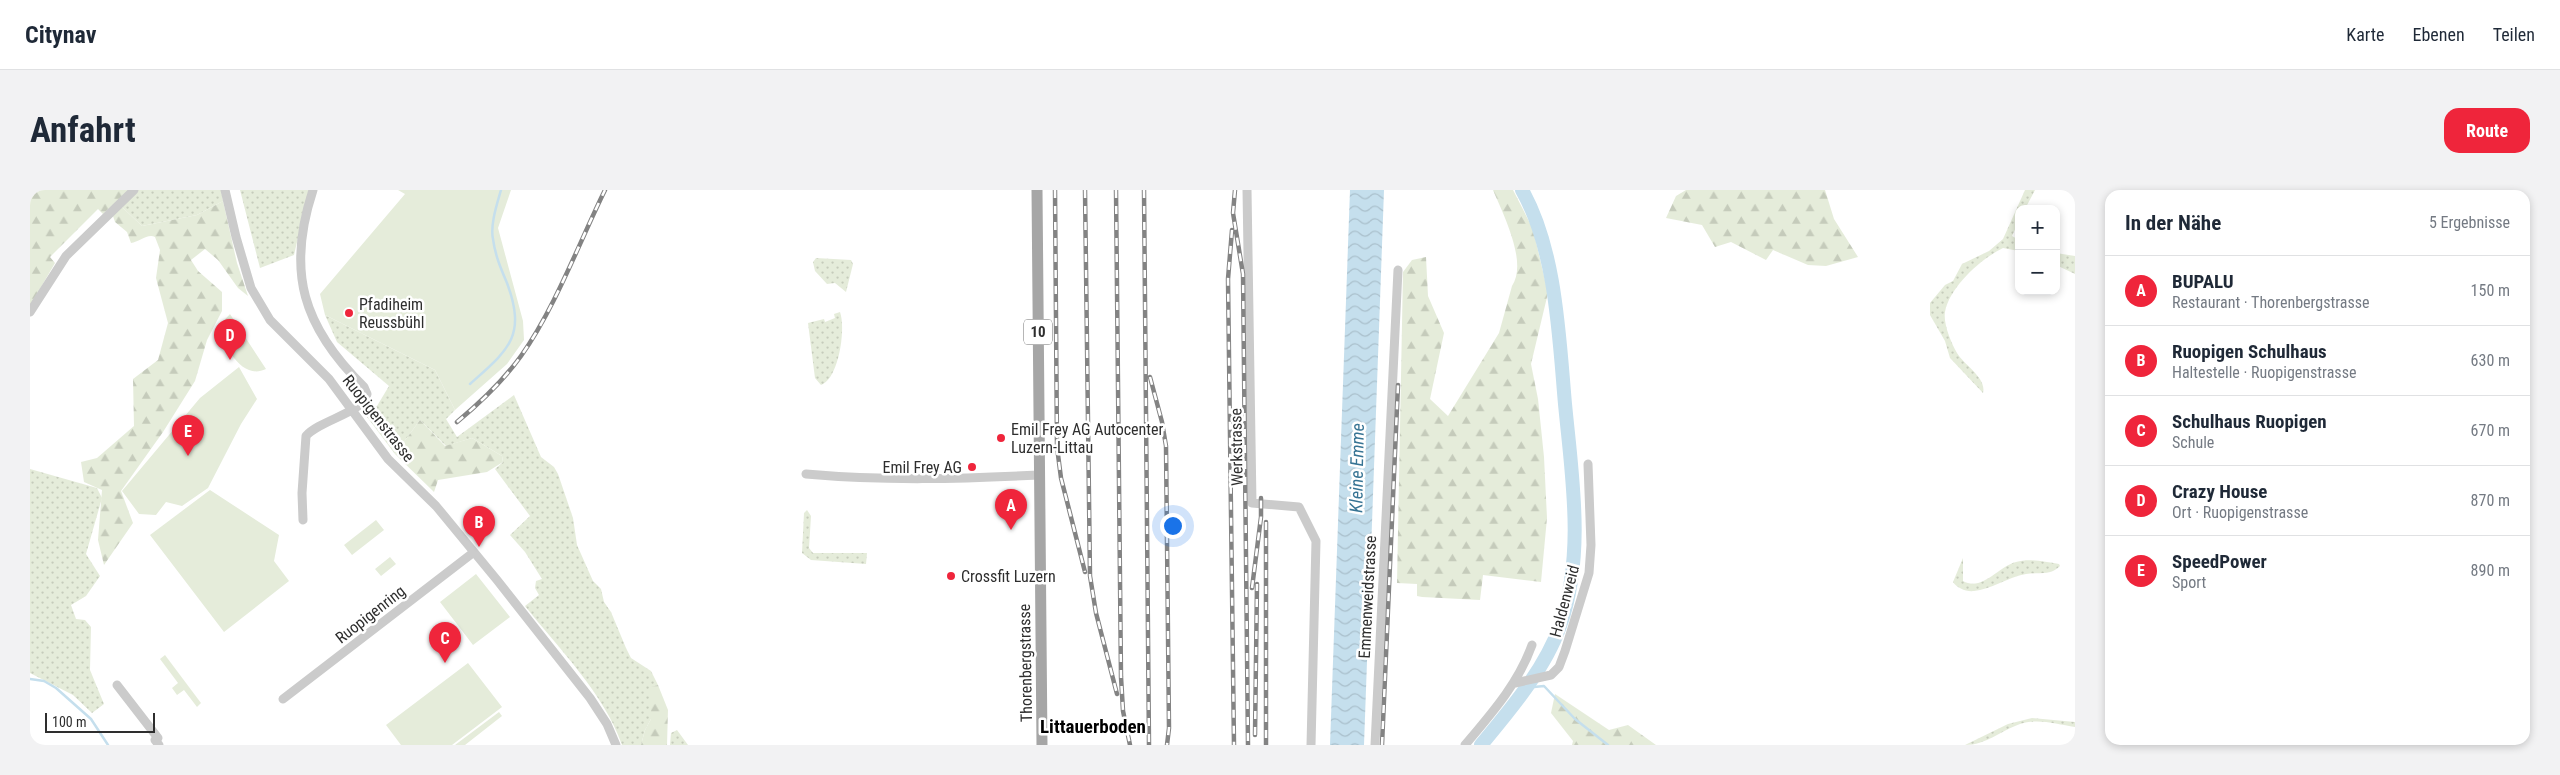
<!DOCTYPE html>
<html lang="de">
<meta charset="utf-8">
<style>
body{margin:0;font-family:"Roboto Condensed",sans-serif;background:#f2f2f3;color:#1f2937}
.controls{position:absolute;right:15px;top:15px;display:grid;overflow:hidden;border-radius:10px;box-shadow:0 2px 8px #0003}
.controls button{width:45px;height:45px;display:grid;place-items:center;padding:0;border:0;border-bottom:1px solid #e0e1e3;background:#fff;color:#1f2937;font:25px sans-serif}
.scale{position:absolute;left:15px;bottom:12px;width:110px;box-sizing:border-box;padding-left:5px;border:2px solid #2e2e2e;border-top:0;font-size:14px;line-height:18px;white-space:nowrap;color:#2e2e2e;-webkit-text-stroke:4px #fff;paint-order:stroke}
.you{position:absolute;left:1142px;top:335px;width:18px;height:18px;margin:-12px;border:4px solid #fff;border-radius:50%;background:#1a73e8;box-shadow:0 0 0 8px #1a73e833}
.badge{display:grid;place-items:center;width:32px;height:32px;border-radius:50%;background:#ef253b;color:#fff;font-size:16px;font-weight:700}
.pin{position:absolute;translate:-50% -41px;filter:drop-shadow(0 1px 2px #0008)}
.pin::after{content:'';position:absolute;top:26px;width:18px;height:15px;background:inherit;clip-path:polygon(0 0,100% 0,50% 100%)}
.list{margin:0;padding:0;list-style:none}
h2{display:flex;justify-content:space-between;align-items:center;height:65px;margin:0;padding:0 20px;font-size:21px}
h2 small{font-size:16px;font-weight:400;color:#747a83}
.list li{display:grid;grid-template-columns:32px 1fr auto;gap:15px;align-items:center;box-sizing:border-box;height:70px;padding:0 20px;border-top:1px solid #e0e1e3}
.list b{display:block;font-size:19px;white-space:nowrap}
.list p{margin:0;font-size:16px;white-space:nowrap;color:#747a83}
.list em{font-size:16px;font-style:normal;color:#747a83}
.map{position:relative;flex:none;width:2045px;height:555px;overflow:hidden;border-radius:15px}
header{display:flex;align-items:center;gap:30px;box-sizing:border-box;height:70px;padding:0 25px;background:#fff;border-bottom:1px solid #e0e1e3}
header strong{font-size:24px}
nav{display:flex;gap:28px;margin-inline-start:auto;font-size:18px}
.intro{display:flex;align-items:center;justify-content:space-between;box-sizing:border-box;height:120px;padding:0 30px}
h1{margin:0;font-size:35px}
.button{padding:12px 22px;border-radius:15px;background:#ef253b;color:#fff;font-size:18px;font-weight:700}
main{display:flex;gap:30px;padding:0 30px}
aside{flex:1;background:#fff;border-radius:15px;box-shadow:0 2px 8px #0003}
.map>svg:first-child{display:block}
.grass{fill:url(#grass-dots)}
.forest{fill:url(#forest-firs)}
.park{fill:#e5ecda}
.water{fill:url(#water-waves)}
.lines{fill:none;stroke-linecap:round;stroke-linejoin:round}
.stream{stroke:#c5dfed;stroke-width:2.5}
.river{stroke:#c5dfed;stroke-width:14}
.minor{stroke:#cbcbcb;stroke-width:9}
.major{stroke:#a6a6a6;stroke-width:11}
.rail-casing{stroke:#838383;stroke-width:4.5}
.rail{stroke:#fff;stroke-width:2.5;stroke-dasharray:8;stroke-linecap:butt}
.poi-dot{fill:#ef253b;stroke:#fff;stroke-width:2}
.labels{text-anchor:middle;stroke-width:5;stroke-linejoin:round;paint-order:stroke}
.shield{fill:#fff;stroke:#6d6d6d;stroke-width:1}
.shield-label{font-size:15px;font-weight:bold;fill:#2e2e2e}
.poi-label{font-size:16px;fill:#2e2e2e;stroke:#fff;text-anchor:start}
.street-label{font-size:16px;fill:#2e2e2e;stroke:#fff}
.water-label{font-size:18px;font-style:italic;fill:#377494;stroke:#fff}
.quarter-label{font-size:19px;font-weight:bold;fill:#000;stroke:#fff}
</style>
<header>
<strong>Citynav</strong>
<nav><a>Karte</a><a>Ebenen</a><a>Teilen</a></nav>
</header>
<div class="intro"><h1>Anfahrt</h1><a class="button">Route</a></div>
<main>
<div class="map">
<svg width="2045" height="555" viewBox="0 0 2045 555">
<defs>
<pattern id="grass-dots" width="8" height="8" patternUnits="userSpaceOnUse" patternTransform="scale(1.25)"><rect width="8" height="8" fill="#e5ecda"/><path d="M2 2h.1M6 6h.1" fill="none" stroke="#c5cbbb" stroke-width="1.8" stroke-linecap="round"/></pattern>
<pattern id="forest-firs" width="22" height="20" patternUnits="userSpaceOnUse" patternTransform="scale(1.25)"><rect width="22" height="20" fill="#e5ecda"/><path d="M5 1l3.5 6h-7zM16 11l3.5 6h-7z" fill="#c5cbbb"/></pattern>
<pattern id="water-waves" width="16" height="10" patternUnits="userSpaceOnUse" patternTransform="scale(1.25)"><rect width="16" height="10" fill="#c5dfed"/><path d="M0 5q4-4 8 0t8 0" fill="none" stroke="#aac0cc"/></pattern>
</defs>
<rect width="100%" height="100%" fill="#fff"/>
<path class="grass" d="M108,0H191L193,11L167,25L112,36L92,17Z
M210,0H279L264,65L230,78Z
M1995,0H2005L1995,19H1989V31L1982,46L1989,50V61L1973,58C1951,69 1920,96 1915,122C1913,133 1921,153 1927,163C1934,175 1957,188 1953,203L1920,168L1915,151L1900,125V113L1915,95L1923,91L1932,74L1959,61L1973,49Z
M2026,63L2045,66V84L2026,75Z
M786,68L821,70L823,74L816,102L805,93L797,94L785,81L783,72Z
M810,122C816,138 809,189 791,195L785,188L778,133L794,129L795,132L805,128L804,124Z
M295,125L405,180L425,220L416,229L427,247L484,205L511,267L524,277L528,284L543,328L547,355L563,391L571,399L574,412L581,422L596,458L601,468L621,481L628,495L621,498V529L615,540L611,555H592C574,503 529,459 495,416L509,405L505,398L506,391L512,389L495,362L480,345L500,326L465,279L473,272L472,266L442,248L416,256L390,230L365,264L334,223L347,216L359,196L307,152Z
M0,279L67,298L72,308L56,364L70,386L56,406L41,415L46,429L55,430L61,437L60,480L74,514L62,523L43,505L0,483Z
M777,320L781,326L779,358L783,363H837L836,374L781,370L772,363L774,323Z
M1933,368V391C1952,402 1969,376 1986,372C2000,368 2014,372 2029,374L2030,376C2020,386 2009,382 1996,384C1978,387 1960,400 1944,401C1936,402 1927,398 1923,392Z
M2002,528L2045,532V537C2027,534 2007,528 1990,534C1970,541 1956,555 1935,555L1978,534Z
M647,540L658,555H640L641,543Z"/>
<path class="forest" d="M0,0H99L73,24L68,19L20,67L25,73L0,116Z
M1463,0H1483L1503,39L1518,103L1501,174L1508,209L1514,267L1517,328L1511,392L1453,385L1450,410L1392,407L1387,406V394L1367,393L1373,82L1382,70L1396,67L1398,106L1414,143L1400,209L1418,226L1469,143L1482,96C1498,72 1473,24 1463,0Z
M1656,0H1795L1804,29L1828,67L1796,76L1778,75L1743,60L1736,70L1701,52L1685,57L1672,35L1636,28L1646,6Z
M193,11L207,73L218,106L208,98L188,70L175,59L161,70L168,81L192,102V121L177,150L165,191L133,242L91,301L103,333L74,375L68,350L72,300L54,292L51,272L67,268L104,236L103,189L128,170L138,133L126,88L130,60L125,47C118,43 109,52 101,53L97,42L85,32L83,26L92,17L112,36L167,25Z
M390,230L415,256L442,248L472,266L473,272L457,282L408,290L404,302L365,264Z
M628,495L638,520L637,555H611L615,540L621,529V497Z
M1525,504L1579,540L1598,535L1626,555H1542L1543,551L1521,523Z"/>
<path class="park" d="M368,0H481L468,38L493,131L494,150L477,174L425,220L405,180L295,125L290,104L375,4Z
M200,124L236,179C211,191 196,155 186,139Z
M209,177L227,209L211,234L178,298L152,316L136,312L126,325L109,324L92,301L170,208Z
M180,300L249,345L244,371L259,391L194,442L120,345Z
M346,330L354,340L322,365L314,355Z
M360,367L366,374L351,386L345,379Z
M446,384L480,427L443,455L410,412Z
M135,465L171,513L167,517L154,500L147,505L142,498L148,493L130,469Z
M438,473L472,517L422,555H371L356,535Z
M469,522L472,526L435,555H425Z"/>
<path class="water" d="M1320,0H1354L1334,555H1300Z"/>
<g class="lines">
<path class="stream" d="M440,194C478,160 497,147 477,93C471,79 465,65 463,49C460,35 467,14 471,0
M0,489L14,491L26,498L61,529L78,555
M1494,498L1514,496L1545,529L1578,555"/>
<path class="river" d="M1451,555C1480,520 1515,479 1530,436C1555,365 1542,287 1535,214C1529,146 1526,60 1492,0"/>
<path class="minor" d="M195,0L206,47L221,98L240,130L299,189L358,269L406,316L467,390L560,508L577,534L586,555
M1217,0L1222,313L1269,317L1286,351L1281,555
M0,122L36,66L104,0
M776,284C854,291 931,289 1009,285
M273,330L272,303L276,246C290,230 333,223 337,204L334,197C273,137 256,82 283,0
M1485,493L1521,485L1529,477L1535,461L1559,383L1561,355L1558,274
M87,495L128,548L125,550L129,555
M253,509L444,362
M1345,555L1368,80
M1435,555C1461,524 1488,494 1502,455"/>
<path class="major" d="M1007,0L1012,555"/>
<g class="rail-casing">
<path id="rail" d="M1025,0L1027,257L1031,288L1055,382
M1055,0L1060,386L1066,423L1087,504
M1086,0L1091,487L1093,521L1100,555
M1114,0L1119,555
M1205,0L1203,23L1213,84L1218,555
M1202,40L1198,89L1204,555
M1120,187L1132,232L1136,256L1139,538L1137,555
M427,232C451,212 473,191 491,166C525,118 549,53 575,0
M1236,332V555
M1222,398L1231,327V308
M1225,545L1227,394
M1352,555L1368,195"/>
</g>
<use href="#rail" class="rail"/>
</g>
<g class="poi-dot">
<circle cx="319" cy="123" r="5"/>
<circle cx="971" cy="248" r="5"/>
<circle cx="942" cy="277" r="5"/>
<circle cx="921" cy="386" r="5"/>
</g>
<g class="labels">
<rect class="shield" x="994" y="129.5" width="28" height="25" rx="4"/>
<g class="shield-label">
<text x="1008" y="147">10</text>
</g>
<g class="poi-label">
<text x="329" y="120">Pfadiheim<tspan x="329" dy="18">Reussbühl</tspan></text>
<text x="981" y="245">Emil Frey AG Autocenter<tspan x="981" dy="18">Luzern-Littau</tspan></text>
<text x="932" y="283" text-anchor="end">Emil Frey AG</text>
<text x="931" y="392">Crossfit Luzern</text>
</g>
<g class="street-label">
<text transform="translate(349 228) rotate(52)" y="6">Ruopigenstrasse</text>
<text transform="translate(1206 257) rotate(-91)" y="6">Werkstrasse</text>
<text transform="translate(1337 407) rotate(-87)" y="6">Emmenweidstrasse</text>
<text transform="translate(1534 411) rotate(-75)" y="6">Haldenweid</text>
<text transform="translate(340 424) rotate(-38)" y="6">Ruopigenring</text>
<text transform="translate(995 473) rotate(-91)" y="6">Thorenbergstrasse</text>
</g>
<g class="water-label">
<text transform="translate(1327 278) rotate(-89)" y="6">Kleine Emme</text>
</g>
<g class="quarter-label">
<text x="1063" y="543">Littauerboden</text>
</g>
</g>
</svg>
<div class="controls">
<button>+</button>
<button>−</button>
</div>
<div class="scale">100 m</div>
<div class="you"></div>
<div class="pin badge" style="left:981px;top:340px">A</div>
<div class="pin badge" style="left:449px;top:357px">B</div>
<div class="pin badge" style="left:415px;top:473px">C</div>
<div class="pin badge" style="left:200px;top:170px">D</div>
<div class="pin badge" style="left:158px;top:266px">E</div>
</div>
<aside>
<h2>In der Nähe<small>5 Ergebnisse</small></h2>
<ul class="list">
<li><span class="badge">A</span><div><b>BUPALU</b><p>Restaurant · Thorenbergstrasse</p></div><em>150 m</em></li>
<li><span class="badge">B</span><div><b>Ruopigen Schulhaus</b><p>Haltestelle · Ruopigenstrasse</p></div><em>630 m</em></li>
<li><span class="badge">C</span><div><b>Schulhaus Ruopigen</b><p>Schule</p></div><em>670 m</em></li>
<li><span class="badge">D</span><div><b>Crazy House</b><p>Ort · Ruopigenstrasse</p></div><em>870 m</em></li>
<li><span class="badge">E</span><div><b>SpeedPower</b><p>Sport</p></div><em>890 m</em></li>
</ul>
</aside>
</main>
